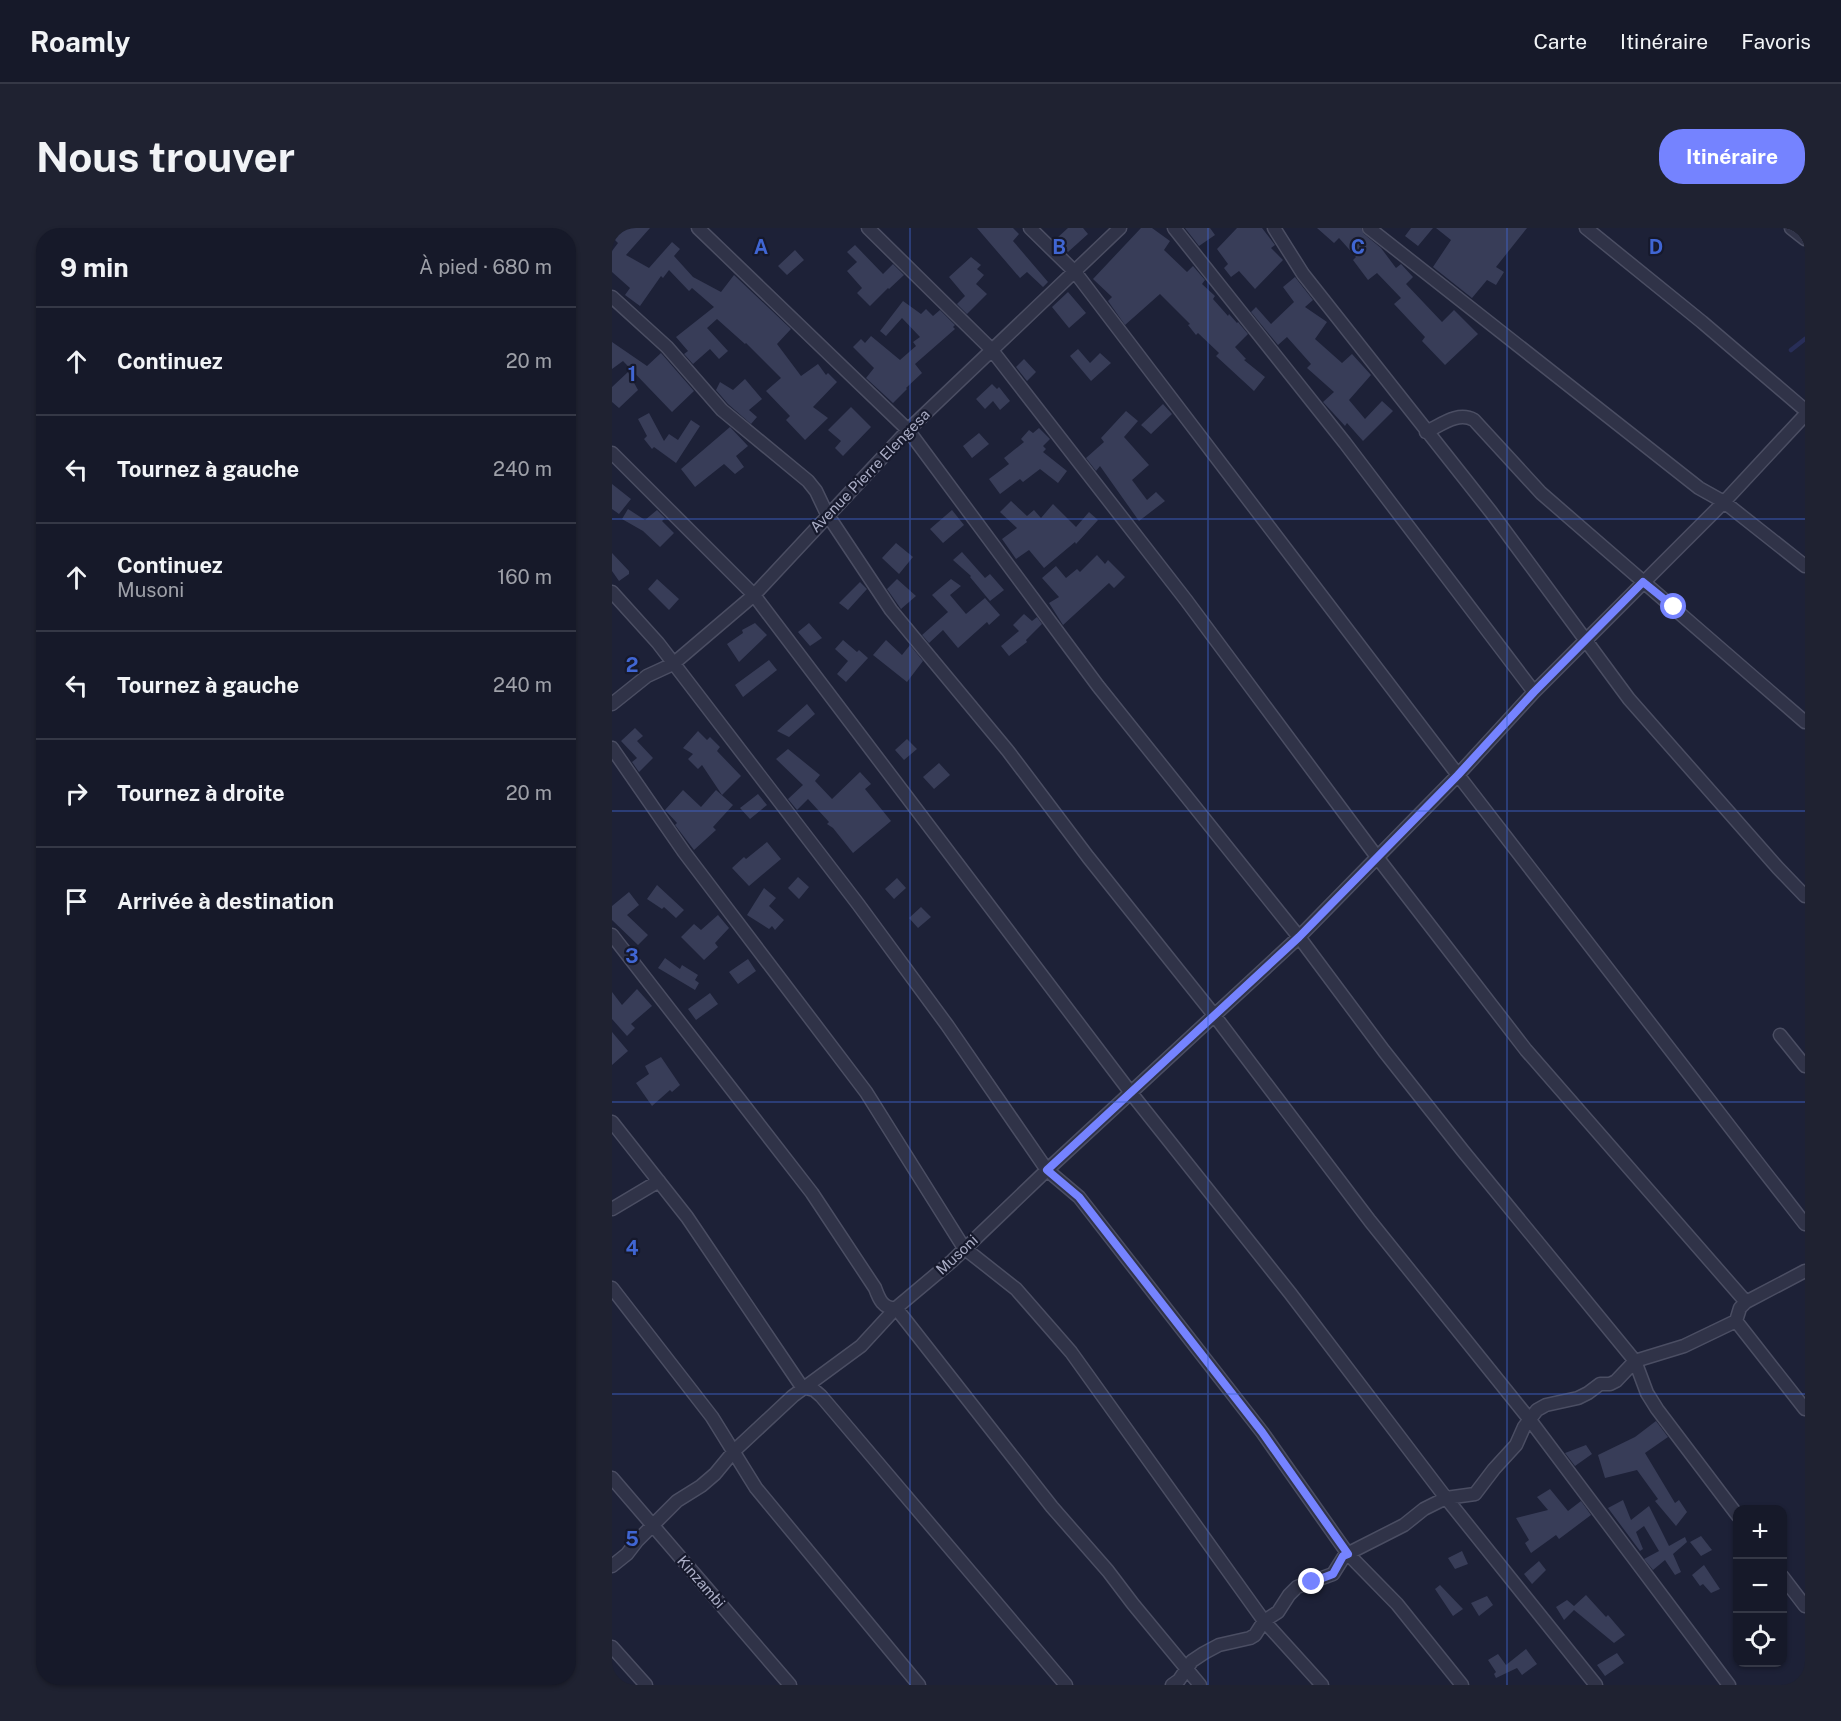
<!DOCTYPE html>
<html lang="fr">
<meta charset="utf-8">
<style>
body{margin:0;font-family:"Public Sans",sans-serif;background:#1f2231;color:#f1f3f6}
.controls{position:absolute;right:18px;bottom:18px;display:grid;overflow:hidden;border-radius:12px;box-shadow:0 2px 4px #0004}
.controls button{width:54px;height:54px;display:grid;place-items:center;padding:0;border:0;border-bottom:2px solid #353846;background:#161929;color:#f1f3f6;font:30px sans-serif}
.stop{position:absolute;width:18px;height:18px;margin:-14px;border:4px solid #7583ff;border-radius:50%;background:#fff}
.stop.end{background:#7583ff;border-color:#fff;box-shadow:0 2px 6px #0008}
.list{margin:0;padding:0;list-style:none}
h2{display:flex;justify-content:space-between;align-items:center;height:78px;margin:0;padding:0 24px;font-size:26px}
h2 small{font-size:20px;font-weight:400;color:#9ea0a8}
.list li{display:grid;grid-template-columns:39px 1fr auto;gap:18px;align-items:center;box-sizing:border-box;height:108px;padding:0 24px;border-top:2px solid #353846}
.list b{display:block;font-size:22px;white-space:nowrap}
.list p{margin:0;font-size:20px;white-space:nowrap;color:#9ea0a8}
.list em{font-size:20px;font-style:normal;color:#9ea0a8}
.icon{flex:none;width:33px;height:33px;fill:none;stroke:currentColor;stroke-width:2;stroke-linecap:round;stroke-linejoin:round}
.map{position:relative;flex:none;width:1193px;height:1457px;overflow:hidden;border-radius:24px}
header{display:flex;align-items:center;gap:36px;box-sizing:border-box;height:84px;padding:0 30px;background:#161929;border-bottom:2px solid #353846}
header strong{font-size:28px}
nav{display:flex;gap:33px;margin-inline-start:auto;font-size:21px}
.intro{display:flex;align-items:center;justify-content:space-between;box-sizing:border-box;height:144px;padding:0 36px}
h1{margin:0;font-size:42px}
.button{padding:15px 27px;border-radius:24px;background:#7583ff;color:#fff;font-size:21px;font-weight:700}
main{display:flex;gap:36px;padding:0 36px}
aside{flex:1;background:#161929;border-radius:24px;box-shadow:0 2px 4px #0004}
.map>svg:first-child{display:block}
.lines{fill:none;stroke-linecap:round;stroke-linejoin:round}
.stream{stroke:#282e58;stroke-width:4.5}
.building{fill:#383d58}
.minor-casing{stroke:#4b4e63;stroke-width:15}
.minor{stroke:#303348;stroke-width:12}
.route{stroke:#7583ff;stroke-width:8}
.grid{fill:none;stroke:#4066d3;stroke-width:1.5;stroke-opacity:0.55}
.labels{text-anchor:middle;stroke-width:4.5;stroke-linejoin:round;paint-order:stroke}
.street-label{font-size:15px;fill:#aaadc5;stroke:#16192c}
.grid-label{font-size:20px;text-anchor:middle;font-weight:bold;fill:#4066d3;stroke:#16192c;stroke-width:4.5;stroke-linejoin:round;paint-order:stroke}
</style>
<header>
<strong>Roamly</strong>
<nav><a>Carte</a><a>Itinéraire</a><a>Favoris</a></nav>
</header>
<div class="intro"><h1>Nous trouver</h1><a class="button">Itinéraire</a></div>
<main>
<aside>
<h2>9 min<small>À pied · 680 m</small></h2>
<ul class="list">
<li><svg class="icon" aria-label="ahead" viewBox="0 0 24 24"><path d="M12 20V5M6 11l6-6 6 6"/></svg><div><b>Continuez</b></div><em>20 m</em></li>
<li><svg class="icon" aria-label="left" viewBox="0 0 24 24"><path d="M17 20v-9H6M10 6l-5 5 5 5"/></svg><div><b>Tournez à gauche</b></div><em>240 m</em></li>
<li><svg class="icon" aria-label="ahead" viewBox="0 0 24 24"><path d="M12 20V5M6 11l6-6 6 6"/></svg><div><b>Continuez</b><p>Musoni</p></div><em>160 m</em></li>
<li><svg class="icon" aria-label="left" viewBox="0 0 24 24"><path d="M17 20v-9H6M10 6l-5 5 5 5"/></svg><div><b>Tournez à gauche</b></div><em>240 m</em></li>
<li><svg class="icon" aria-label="right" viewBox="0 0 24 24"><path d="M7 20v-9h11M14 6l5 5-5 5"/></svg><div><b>Tournez à droite</b></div><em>20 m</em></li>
<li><svg class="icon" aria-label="arrive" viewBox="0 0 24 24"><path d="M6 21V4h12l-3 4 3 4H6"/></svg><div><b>Arrivée à destination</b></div></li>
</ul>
</aside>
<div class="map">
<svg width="1193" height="1457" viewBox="0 0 1193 1457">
<rect width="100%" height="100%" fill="#1d2137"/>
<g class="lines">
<path class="stream" d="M1179,122L1193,111"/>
</g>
<path class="building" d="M0,0H38L14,27L37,40L60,14L68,21L62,28L81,49L109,64L122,47L179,101L165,116L189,148L206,136L214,147L216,145L225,154L201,179L216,190L193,212L174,192L178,188L154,163L169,150L134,115L133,116L105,91L95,100L116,123L107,131L98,121L81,136L72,126L76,123L64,109L102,79L80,60L77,63L57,42L51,50L49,48L28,78L13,67L18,60L0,44V23L6,15L0,9Z
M365,0H401L407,6L401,13L436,54L431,59L415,44L408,50Z
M456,0H471L476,6L456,24L445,10Z
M529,0H540L558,13L552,22L575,44L581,38L593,52L590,56L603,68L601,71L616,88L617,86L625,95L626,94L636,106L623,119L634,131L632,132L653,149L642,163L604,128L607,125L586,105L584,107L576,97L578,96L548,66L513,97L496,73L500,69L481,51Z
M573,0H598L603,7L587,18Z
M625,0H650L663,17L659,20L671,32L643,61L627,43L619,49L612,40L616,36L605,21Z
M705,0H749L752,6L769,20L784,40L789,36L801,49L794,56L830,94L842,82L866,106L833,137L810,113L813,109L782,76L789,70L765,45L756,52L741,32L744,29L727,10L722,15Z
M799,0H821L806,18L793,8Z
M824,0H915L884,39L892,44L884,57L875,52L860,70L821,39L839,12Z
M243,17L271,46L281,36L292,47L277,61L276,60L258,78L245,65L250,60L235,43L245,34L235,24Z
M183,22L192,32L175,47L166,38Z
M359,29L369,37L365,41L372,47L364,56L375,66L355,86L345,76L353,68L337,49Z
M683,49L701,72L693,79L715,94L703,111L730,135L740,126L759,147L737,172L753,191L770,173L781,183L751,213L735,195L733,198L711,174L722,164L695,140L699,136L675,109L666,117L639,84L644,79L659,96L682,74L671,59Z
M456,64L474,85L457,100L440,79Z
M291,73L309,86L314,81L321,88L328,82L343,97L341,99L343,101L303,136L310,145L294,160L295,161L281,175L254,150L262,140L241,119L249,111L253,115L259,108L288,132L304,118L301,114L308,109L290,90L274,108L268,103Z
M0,114L35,138L49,125L82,163L60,184L11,133L0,141Z
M466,121L478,135L488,125L499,135L479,153L458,128Z
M412,131L424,144L415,153L404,139Z
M16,144L26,162L7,180L0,174V159Z
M133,151L150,171L137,182L145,189L139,196L116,176L104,162L108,154L121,162Z
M380,156L385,161L387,159L398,173L388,182L381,173L373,181L364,171Z
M551,176L560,186L539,206L529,197Z
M239,179L259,199L231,228L223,220L229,213L216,202Z
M514,183L526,193L512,209L537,237L520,252L535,272L544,264L553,273L527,293L488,238L484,243L474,230L492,214L489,210Z
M37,185L52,213L57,206L66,212L79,192L88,198L64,235L42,219L40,221L32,211L35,208L26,191Z
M118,199L136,218L124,228L132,239L123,246L112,236L83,259L69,241Z
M427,200L438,211L431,218L434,221L431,224L455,243L446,255L428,241L411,254L408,251L388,266L377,251L397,236L392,230L412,214L409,211L417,202L421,205Z
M367,205L377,216L360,230L351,218Z
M0,256L19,271L7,286L0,281Z
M399,273L415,288L422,282L429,290L441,276L464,299L477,284L486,292L464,316L463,314L432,340L417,322L404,331L390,311L405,300L388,284Z
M16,281L33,292L45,282L53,290L50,293L62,305L48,319L31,303L10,291Z
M340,282L352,297L331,315L318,301Z
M284,315L301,329L287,346L270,330Z
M350,324L373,350L378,346L392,362L378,373L358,349L359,348L341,332Z
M0,325L17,343V346L7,353L0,343Z
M485,327L493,336L496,332L513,349L502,360L497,355L451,397L437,375L447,369L430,350L444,338L454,350L465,341L468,344Z
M45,351L67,371L57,382L36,361Z
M285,351L304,368L289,381L275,361Z
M339,351L349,358L338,367L354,386L373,370L388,387L377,397L375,394L346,420L331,402L317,415L310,407L336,384L320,367Z
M248,354L255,361L236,382L227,375Z
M412,386L420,393L425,389L430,396L414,412L415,414L397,428L389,418L407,403L401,397Z
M143,395L155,407L127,434L115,416L131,405L130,402Z
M197,395L210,410L198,418L186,404Z
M231,412L245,424L247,422L256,430L234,454L225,446L236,433L223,421Z
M274,412L290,427L298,417L311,433L295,454L261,427Z
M157,432L165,442L131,469L123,457Z
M195,476L203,486L177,509L165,503Z
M23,500L31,508L25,513L41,530L27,544L20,534L25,530L9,513Z
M86,503L95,512L98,509L108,519L105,523L129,548L110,567L90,537L86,541L76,531L81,526L71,520Z
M295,511L305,521L292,532L283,522Z
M176,521L208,547L203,553L220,571L248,544L259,556L253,561L279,593L241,625L221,600L215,596L217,594L196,571L185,582L176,571L191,557L164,531Z
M327,535L338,547L322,561L311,549Z
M71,562L89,579L104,562L121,577L101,599L104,602L82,622L63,597L65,595L53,582Z
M146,566L155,577L138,591L128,580Z
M155,614L169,631L137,658L120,640L132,629L134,631Z
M186,649L197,659L187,671L176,660Z
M285,650L294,660L282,671L273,661Z
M45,657L72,682L64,690L52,679L50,681L35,671Z
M152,660L164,670L157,678L172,692L163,702L160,698L157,701L135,687Z
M17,664L27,677L15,687L36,707L26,717L0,692V678Z
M309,679L319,689L306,700L297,690Z
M106,687L117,700L103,715L106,719L92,732L69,709L82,696L89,702Z
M53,730L68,741L70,737L86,747L83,752L87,755L83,762L46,740Z
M136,731L144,743L126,756L117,744Z
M25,761L40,778L19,796L23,800L15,808L0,791V764L10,777Z
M98,765L106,776L84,792L76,781Z
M0,804L16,823L0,837Z
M49,829L68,857L60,864L58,862L40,878L24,855L37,846L33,838Z
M1044,1193L1056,1209L1033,1225L1063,1275L1067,1272L1075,1284L1064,1298L1043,1273L1046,1271L1025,1242L993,1250L986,1227L1023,1209Z
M974,1217L980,1226L963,1238L953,1225Z
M938,1261L956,1283L969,1273L979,1287L947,1311L944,1307L919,1325L913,1315L917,1312L904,1290L936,1282L925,1269Z
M1011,1272L1019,1292L1037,1278L1057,1318L1073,1309L1075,1314L1061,1326L1069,1344L1063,1347L1053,1332L1041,1342L1032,1331L1047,1323L1032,1298L1024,1304L1031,1321L1028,1323L996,1280Z
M1089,1308L1100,1322L1089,1328L1078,1314Z
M850,1323L856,1336L843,1341L836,1330Z
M927,1333L934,1342L920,1356L912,1346Z
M1092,1337L1108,1361L1099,1365L1091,1356L1088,1358L1080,1347Z
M828,1357L851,1381L841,1388L823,1361Z
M974,1367L994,1389L996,1387L1013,1407L1002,1415L962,1382L952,1392L944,1379L955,1372L962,1378Z
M875,1368L881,1377L867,1388L859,1375Z
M914,1421L925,1436L910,1447L905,1440L884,1450L882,1446L884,1444L876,1432L886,1426L894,1437Z
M1005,1425L1012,1435L993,1448L985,1437Z"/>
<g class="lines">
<g class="minor-casing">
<path id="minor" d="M86,0L296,202L486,458L687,709L772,823L851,923L1023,1133L1035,1165L1045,1181L1126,1288
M256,0L379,121L574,372L765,629L914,822L1134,1074
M418,0L463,44L846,547L1193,996
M562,0L733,215L922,464
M662,0L691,46L879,284L1017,471L1166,640L1193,668
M757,0L1087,260L1112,274L1193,338
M974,0L1090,94L1193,182
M1179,0L1193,11
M0,69L55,119L110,182L196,253L204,263L215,286L279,382L396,523L476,629L602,787L758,993L918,1192L1117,1457
M814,204C829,197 846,183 862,192L929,265L1193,494
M0,225L142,367L519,865L678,1065L834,1270L984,1457
M0,364L46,415L246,676L335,797L435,942L467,969L650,1204L736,1326L785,1376L850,1457
M0,476L35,448L61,436L142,367L296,202L508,0
M0,520L72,624L254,864L352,1020L404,1061L459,1124L652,1393L710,1457
M0,707L200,965L263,1060C267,1071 271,1081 284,1080L440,1279L496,1343L521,1376L588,1457
M1168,807L1193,838
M0,894L75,989L190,1159L202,1162L209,1168L454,1457
M0,981L47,953
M0,1060L100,1189L144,1260L307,1457
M1124,1093L1193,1181
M0,1250L178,1457
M0,1338L15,1326L25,1313L65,1273L89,1258L103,1246L122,1223L181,1168L249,1118L284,1080L340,1033L435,942L687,709L846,547L922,464L1112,274L1193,187
M1170,1348L1193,1378
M0,1419L34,1457
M560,1457L567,1452L580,1433L592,1425L607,1417L638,1410L643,1407L652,1393L666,1384L677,1367L685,1359L721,1346L733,1327L792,1297L812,1281L834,1270L863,1266L882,1241L904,1217L912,1199L925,1182L934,1177L966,1170L976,1165L988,1156H998L1004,1153L1023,1133L1072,1118L1124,1093L1128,1080L1134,1074L1193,1043"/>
</g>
<use href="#minor" class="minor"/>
</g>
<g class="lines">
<path class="route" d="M700,1354L721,1346L731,1328L736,1326L650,1204L467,969L435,942L687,709L846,547L922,464L1031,354L1062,379"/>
</g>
<path class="grid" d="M298,0V1457M596,0V1457M895,0V1457M0,291H1193M0,583H1193M0,874H1193M0,1166H1193"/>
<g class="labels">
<g class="street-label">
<text transform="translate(258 243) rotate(-46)" y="5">Avenue Pierre Elengesa</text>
<text transform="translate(345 1027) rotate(-43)" y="5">Musoni</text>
<text transform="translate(89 1354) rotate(49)" y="5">Kinzambi</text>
</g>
</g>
<g class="grid-label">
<text x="149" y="26">A</text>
<text x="447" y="26">B</text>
<text x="746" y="26">C</text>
<text x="1044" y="26">D</text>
<text x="20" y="153">1</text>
<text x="20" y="444">2</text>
<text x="20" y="735">3</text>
<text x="20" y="1027">4</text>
<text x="20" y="1318">5</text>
</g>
</svg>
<div class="controls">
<button>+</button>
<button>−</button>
<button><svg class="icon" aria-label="locate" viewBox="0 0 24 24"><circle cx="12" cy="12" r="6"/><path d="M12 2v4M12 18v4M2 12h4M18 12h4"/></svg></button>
</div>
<div class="stop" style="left:1062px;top:379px"></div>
<div class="stop end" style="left:700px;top:1354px"></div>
</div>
</main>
